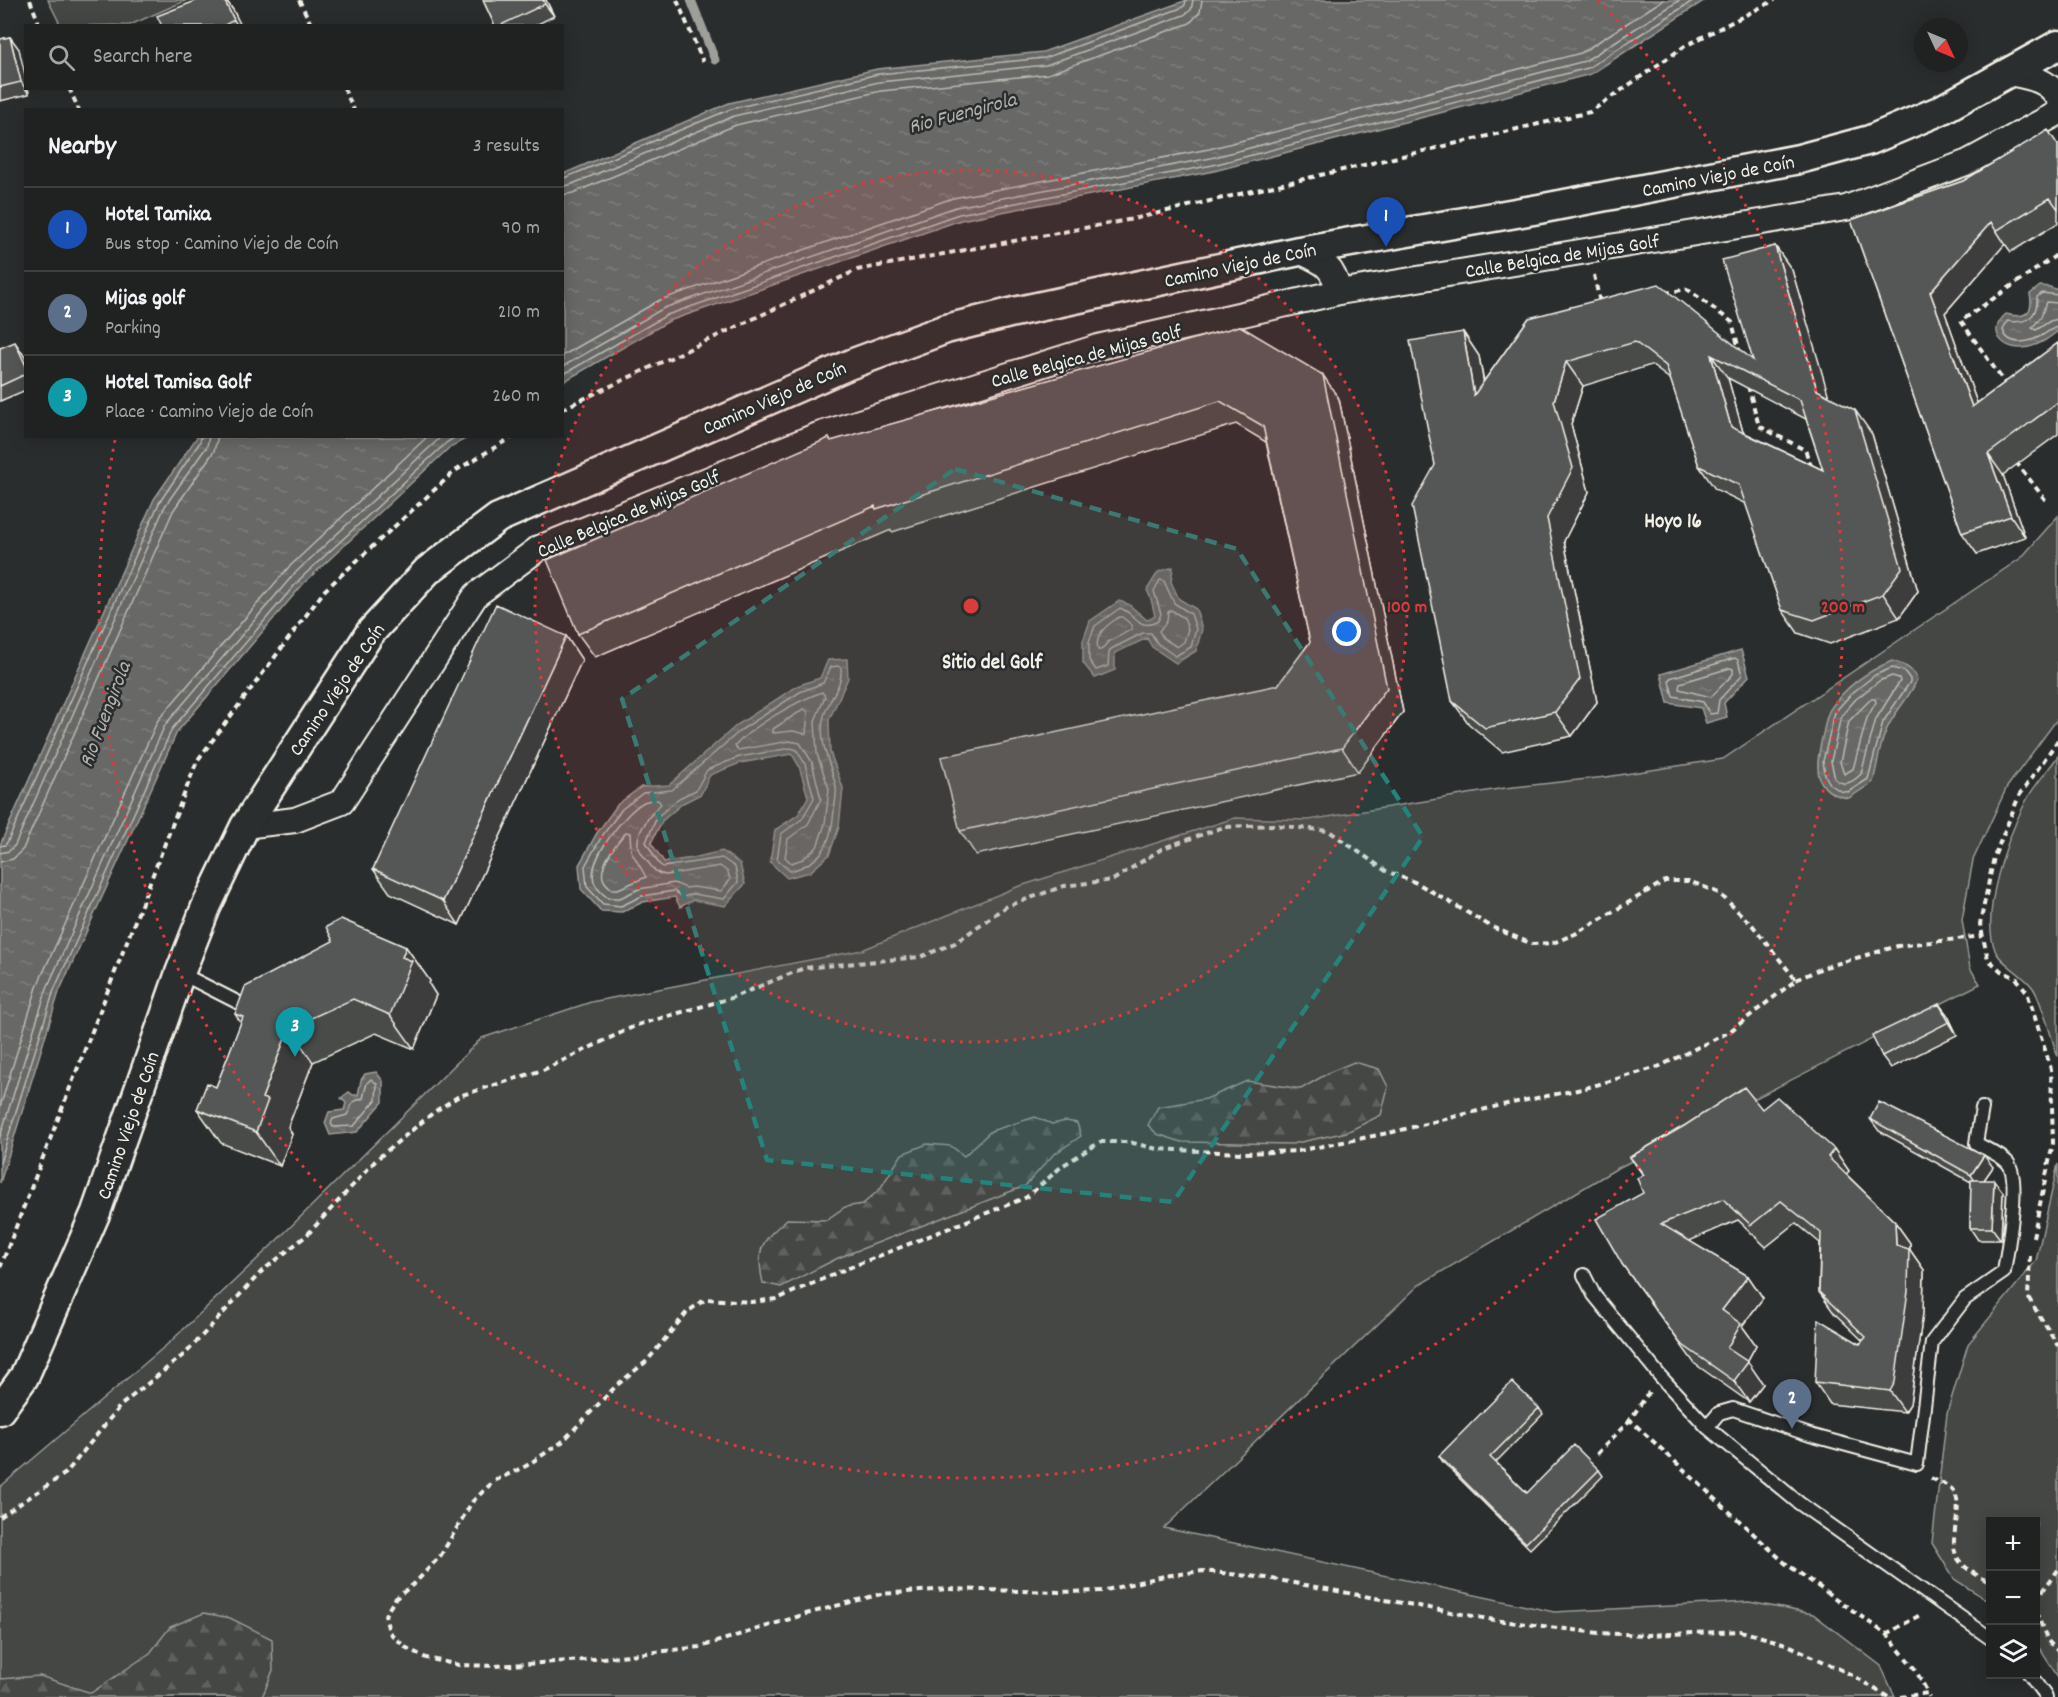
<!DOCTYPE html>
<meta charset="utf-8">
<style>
body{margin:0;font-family:Dekko,sans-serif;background:#282a2a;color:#f1f3f6}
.controls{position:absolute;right:18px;bottom:18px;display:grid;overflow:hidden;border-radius:0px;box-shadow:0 3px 15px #0003}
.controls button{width:54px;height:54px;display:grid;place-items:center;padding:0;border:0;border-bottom:2px solid #3d3f40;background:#202222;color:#f1f3f6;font:30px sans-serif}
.compass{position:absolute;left:1914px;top:18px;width:54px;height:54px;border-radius:50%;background:#202222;box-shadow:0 3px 15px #0003;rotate:134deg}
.you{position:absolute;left:1347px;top:632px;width:21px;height:21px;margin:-15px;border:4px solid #fff;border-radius:50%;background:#1a73e8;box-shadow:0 0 0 9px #1a73e833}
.badge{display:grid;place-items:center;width:39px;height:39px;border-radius:50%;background:#d93025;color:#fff;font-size:20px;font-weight:700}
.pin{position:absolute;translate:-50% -50px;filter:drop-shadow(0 2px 3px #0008)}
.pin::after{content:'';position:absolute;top:32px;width:21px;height:18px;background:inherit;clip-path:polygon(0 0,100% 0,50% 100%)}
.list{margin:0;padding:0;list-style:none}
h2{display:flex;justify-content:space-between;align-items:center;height:78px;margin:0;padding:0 24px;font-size:26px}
h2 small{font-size:20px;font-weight:400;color:#a2a4a5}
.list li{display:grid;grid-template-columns:39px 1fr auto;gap:18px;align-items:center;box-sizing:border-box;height:84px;padding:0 24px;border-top:2px solid #3d3f40}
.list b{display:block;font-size:22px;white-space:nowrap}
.list p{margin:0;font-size:20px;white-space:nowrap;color:#a2a4a5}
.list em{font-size:20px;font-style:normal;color:#a2a4a5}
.icon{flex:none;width:33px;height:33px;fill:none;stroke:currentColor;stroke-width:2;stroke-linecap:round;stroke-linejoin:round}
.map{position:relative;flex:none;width:2058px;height:1697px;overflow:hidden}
.search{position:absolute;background:#202222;box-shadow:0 3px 15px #0003;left:24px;top:24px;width:540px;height:66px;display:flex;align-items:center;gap:15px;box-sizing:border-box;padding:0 21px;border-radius:0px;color:#a2a4a5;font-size:22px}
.panel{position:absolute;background:#202222;box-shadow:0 3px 15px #0003;left:24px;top:108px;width:540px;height:330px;border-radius:0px}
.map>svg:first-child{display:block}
.green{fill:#444645;stroke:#9c9c96;stroke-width:1.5}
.forest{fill:url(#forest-firs);stroke:#9c9c96;stroke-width:1.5}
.water{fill:url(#water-ripples);stroke:#9f9f9a;stroke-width:1.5}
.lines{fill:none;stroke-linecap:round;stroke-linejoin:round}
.shore{stroke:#bcbab4;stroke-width:1.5}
.stream{stroke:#9f9f9a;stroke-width:9}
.service-casing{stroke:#f4f1e8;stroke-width:16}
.minor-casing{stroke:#f4f1e8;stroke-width:28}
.tertiary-casing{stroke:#f4f1e8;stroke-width:33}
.path{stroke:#f4f1e8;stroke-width:4;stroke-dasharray:6 4.5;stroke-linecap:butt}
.service{stroke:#2a2d2e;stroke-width:12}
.minor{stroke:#2a2d2e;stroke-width:24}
.tertiary{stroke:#2a2d2e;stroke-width:28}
.wall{fill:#494b4a;stroke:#f4f1e8;stroke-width:1.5;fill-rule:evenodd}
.shaded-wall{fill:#3c3d3c;stroke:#f4f1e8;stroke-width:1.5}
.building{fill:#555756;stroke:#f4f1e8;stroke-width:1.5;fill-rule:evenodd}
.marked{fill:#26827a;fill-opacity:0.2;stroke:#26827a;stroke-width:4.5;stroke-dasharray:12 8;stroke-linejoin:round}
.ring{fill:none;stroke:#d93c3b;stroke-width:3;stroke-dasharray:3 6}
.labels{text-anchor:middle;stroke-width:5;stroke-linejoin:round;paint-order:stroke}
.street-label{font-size:20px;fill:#f4f1e8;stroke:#2a2d2e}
.water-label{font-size:21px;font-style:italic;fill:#b5b3ae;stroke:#2a2d2e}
.neighbourhood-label{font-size:21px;font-weight:bold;fill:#f4f1e8;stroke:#2a2d2e}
.centre{fill:#d93c3b;stroke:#2a2d2e;stroke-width:3}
.ring-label{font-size:18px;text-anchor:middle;font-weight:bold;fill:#d93c3b;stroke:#2a2d2e;stroke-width:5;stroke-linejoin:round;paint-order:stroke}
</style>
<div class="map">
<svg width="2058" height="1697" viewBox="0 0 2058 1697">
<defs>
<pattern id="forest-firs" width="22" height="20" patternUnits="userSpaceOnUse" patternTransform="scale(1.5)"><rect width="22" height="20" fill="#444645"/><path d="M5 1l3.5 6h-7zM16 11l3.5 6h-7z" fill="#606160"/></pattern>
<pattern id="water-ripples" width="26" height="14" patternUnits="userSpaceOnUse" patternTransform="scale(1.5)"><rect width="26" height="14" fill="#676866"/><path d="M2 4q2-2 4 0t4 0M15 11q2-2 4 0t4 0" fill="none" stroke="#7d7e7c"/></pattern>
</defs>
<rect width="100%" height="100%" fill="#2a2d2e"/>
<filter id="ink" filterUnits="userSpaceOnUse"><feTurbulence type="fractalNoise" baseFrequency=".0167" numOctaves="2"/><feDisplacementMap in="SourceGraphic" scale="12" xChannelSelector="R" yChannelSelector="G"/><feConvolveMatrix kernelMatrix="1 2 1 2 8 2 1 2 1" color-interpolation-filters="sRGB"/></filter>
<g filter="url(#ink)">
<path class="green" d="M48,0H187L130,25L61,26Z
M2058,516V718L2007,787L1973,860L1962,920L1970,968L1980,984L1616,1169L1419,1285L1164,1528L1554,1612L1749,1602L1813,1614L1881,1666L1895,1697H0V1487L170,1342L272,1245L482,1038L591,1002L862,950L1017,887L1235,818L1309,820L1505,788L1606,777L1723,759L2021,558Z
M2058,756V1057C2052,1041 2042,1001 2033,988C2024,975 1999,962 1995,950C1980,912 2008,836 2026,801C2034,785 2048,771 2058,756Z
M2058,1164V1677L2036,1643V1522H1990V1602L1954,1579L1932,1543L1947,1413L1968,1344L2036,1261Z"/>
<path class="forest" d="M1354,1062L1379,1069L1388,1087L1381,1115L1347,1132L1292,1144L1182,1142L1157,1134L1148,1125L1158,1107L1206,1099L1247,1081L1301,1089L1330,1072Z
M1035,1117L1052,1124L1066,1121L1077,1123L1081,1136L1053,1155L1025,1186L838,1258L781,1287L763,1283C755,1248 762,1241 787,1219L826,1220L845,1207L863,1204L880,1189L902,1154L927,1144L951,1146L964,1156L991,1131Z
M204,1613L230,1618L272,1639L273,1670L263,1695L260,1697H0V1679L40,1676L91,1693L150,1653L170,1627Z"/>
<path class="water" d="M1187,0H1705L1591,74L1214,171L961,220L669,321L563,382V174L729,103L877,69L1043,52Z
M2040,286L2050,287L2058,290V331C2049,338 2041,344 2029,347C2006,353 1984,333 2006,314C2024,319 2034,314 2030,294Z
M197,437H469L450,447L304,583L177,732L59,992L0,1183V845L154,499Z
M1173,567L1171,582L1179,599L1196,609L1202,629L1196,651L1176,663L1152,647L1147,638L1115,653V670L1095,678L1083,663V641L1090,621L1119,601L1128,604L1147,620L1155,616L1151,599L1147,590L1158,572Z
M1741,650L1749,676L1724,703L1727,717L1706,723L1701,708L1668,703L1661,674Z
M847,659L848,678L829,720L830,752L843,788L839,827L829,855L810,872L787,878L770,862L775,830L798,815L808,797L799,766L792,754L740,763L710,775L701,794L683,803L662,821L651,843L664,862L693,858L722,851L740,864L745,884L725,906L693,900L680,907L675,897L643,902L622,912L601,911L581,889L579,865L597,833L618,804L641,787L669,785L737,725L797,686L820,678L828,660Z
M1892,661C1904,665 1911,667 1917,679C1913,693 1897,709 1890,723C1880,740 1878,763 1873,782L1849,798C1810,793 1816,763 1823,734C1825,726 1826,714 1831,708C1846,686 1868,671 1892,661Z
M376,1072L383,1081V1102L357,1132L330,1135L325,1123L329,1112L344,1110L346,1103L341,1098L349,1092L353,1095H358L361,1080L365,1074Z"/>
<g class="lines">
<path class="shore" d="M562,179L731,109L878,74L1045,58L1181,8L1185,5L1186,0
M562,186L570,185L734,116L879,82L1046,65L1184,15L1191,10L1193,0
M562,195L573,193L736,125L881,91L1048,74L1190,23L1200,12L1202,0
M2058,295L2042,293L2037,297C2038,318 2026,324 2007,321L2003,330C2008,347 2028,343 2041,336C2047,333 2051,328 2058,327
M2058,303L2046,302L2041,317L2032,328L2036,330L2050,321L2058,319
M562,356L660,300L953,198L1209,149L1581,53L1663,0
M562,367L664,308L956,207L1211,158L1585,61L1680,0
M562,375L667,315L959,214L1213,165L1588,68L1694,0
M1160,580L1164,581L1174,603L1191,614L1196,629L1191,647L1175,656L1157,643L1151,633H1143L1111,649L1109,653L1108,666L1096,670L1089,660V642L1095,626L1120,608C1137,614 1138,632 1158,621L1161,614L1154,591Z
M1171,610L1184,618L1188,629L1184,642L1177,647L1163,638L1159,631L1167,621L1168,612Z
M1119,617H1122L1132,625V629L1108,642L1101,650H1098C1094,634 1107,625 1119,617Z
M1735,658L1738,660L1742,675L1719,700L1717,713L1710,714L1703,702L1673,696L1669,681L1670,678Z
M838,666L841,668C843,688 826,701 823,720C819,745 831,764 836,787C837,794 835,803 834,810C831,843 824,862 790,871L777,860L781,834L802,819L814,798L805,764L797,750L791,748L739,757L707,770L696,790L679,798L657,817L646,842L659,864L663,867L722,858L735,867L738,882L724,899L693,894L683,897L674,891L642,896L621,906L603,904L587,887L585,866L602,836L622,809L643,793L672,790L741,730L800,692L823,683L831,667Z
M1730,668L1733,669V674L1711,697L1679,689L1680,683Z
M1892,668L1904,671L1910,679V682L1883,722L1868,779L1848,792L1840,791L1830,784L1825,775L1823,761L1835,712L1851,694L1875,675Z
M1892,676L1899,678L1900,681L1876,719L1861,774C1853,782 1845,787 1835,779L1831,761L1841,716L1856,699L1879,681Z
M822,692L825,696L815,721L817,754L829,789L825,824L817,847L803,859L791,863L785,857L788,839L808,824L821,799L812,762L800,743L790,741L738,750L735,746C752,726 797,701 822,692Z
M1871,699H1875L1876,702L1867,718L1853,769L1844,774L1840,762L1849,721Z
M804,709L808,712L806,734L793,731L773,733V729Z
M658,800L661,804C652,812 636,832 638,845C639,851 644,857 648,862C653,869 656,874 666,875L720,866L728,872L730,880L721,891L693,887L686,888L674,883L639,889L620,898H608C604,895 597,889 595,884C584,863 626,811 644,802C648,800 653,800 658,800Z
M626,832L630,833L631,851L646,877L618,889H612C608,886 604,882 603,878C599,865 618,841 626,832Z
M0,846L5,845L8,841L159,503L200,442L201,436
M0,853L9,851L15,845L165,506L207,446L209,436
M0,862L13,859L23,849L173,511L214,451L218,436
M371,1079L377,1084L376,1100L354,1126L333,1127L331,1123L333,1119L347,1115L353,1102L363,1098L367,1083Z
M0,1107L38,984L158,720L288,568L428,436
M0,1137L47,988L165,725L294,574L442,436
M0,1163L54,990L172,729L300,579L446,443L457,436"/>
<path class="stream" d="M691,0L715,60"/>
<g class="service-casing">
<path id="service" d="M180,973L249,1008
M1584,1275L1594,1295L1660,1376L1707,1427L1799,1503L1990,1638
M1707,1427L1719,1413L1733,1409L1810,1435L1917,1464L1932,1342L1965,1299L2004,1272C2007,1251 2022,1176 2007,1162C1999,1154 1985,1149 1976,1143L1982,1108
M2029,1674L2046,1697"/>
</g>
<g class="minor-casing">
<path id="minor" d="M2009,73C2029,77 2047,79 2058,97
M1299,251C1323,262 1333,265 1339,292
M245,826L295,820L342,802L476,595L539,548L818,435L1098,347L1339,292L1846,208L1968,162L2058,113"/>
</g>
<g class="tertiary-casing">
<path id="tertiary" d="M0,1410L24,1377L96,1212L180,973L206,907L245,826L370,633L427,571L498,518L851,364L946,329L1014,312L1299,251L1539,209L1799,159L1870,140L1939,111L2058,45"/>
</g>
<path class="path" d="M30,0L40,26
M299,0L312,26
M677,0L703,62
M69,88L79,110
M344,88L354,110
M1594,275L1600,303
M1665,293L1687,289L1732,322L1740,353
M1748,386L1759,426L1805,450L1812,468
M2007,386L1961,321L2058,254
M562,409L857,270L1133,219L1590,112L1685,46L1775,0
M2016,462L2047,502
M1796,980L1822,968L1898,946L1982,936
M2033,1237L2053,1143L2051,1069L2027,992L2016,978L2001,971L1988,959L1980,924L1994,857L2019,796L2058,740
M2030,1256L2028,1297L2058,1346
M0,1268L197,761L325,590L455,471L514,436
M1649,1392L1630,1420L1785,1563L1886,1634L1915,1669L1928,1693
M1597,1454L1630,1420
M1931,1478C1936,1481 1943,1483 1948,1486C1970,1500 1946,1536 1957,1557C1963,1569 1980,1576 1990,1583
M0,1517L66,1473L120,1406L187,1352L261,1272L307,1235L377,1159L434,1112L459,1096L543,1070L637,1025L731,998L804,968L920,957L955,943L1005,907L1064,886L1113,880L1163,848L1224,827L1274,825L1329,831L1386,871L1417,883L1492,927L1532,944L1553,943L1575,934L1665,881H1689L1719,893L1753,926L1796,980L1729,1032L1658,1067L1582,1089L1502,1105L1393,1132L1298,1151L1243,1153L1157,1149L1129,1142H1100L1062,1166L1027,1197L841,1271L777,1299L751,1302L706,1299L687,1312L647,1361L617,1385L562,1442L526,1466L494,1481L472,1502L441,1555L415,1583L395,1599L385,1615L389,1632L405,1647L426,1658L459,1665L496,1666L584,1660L700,1647L806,1614L881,1594L948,1589L1059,1592L1102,1591L1164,1576L1203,1571L1267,1578L1494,1620L1598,1633L1647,1635L1741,1631L1786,1644L1850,1674L1888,1697
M2036,1600L2058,1570
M2036,1612L2048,1641L2058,1651
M1886,1634L1922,1614
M1900,1697L1928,1693L1929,1697"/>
<use href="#service" class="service"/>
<use href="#minor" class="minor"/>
<use href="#tertiary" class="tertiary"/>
</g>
<path class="wall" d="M198,0H226L233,10L241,26H162Z
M483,0H546L554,16L534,26H495Z
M10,37L19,49L26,88H28L29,94L0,101V39Z
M2058,145V223L2011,252L2005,244L1945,313L1977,403L2058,343V434L2003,475L2025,537L1977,554L1962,533L1851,220L1963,181Z
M1775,246L1792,270L1828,396L1872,434L1918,591L1899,618L1830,644L1798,633L1782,610L1746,504L1715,489L1699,466L1671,380L1651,365L1583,386L1571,424L1589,492L1564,541L1597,702L1572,736L1502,752L1469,724L1452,701L1435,465L1463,332L1479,356L1484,381L1529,318L1753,360ZM1728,378L1806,419L1823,470L1743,432Z
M1240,326L1339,399L1403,712L1358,772L976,855L960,831L1278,685L1310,642L1266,442L1236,424L892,532L891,530L595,657L578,634L829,438L831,441Z
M0,348L23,354L26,359V390L0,401Z
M566,636L582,660L459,925L390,893L373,869Z
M333,941L406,947L430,981L429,984L436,995L414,1049L376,1033L313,1062L288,1127L292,1134L280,1166L221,1143L197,1109L216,1087L241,1023L235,1014Z
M1939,1004L1948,1016L1957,1035L1891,1068L1882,1056Z
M1762,1109L1834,1149L1849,1171L1846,1174L1895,1222L1910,1243V1250L1924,1270L1923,1313L1910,1404L1905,1412L1830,1404L1815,1382L1860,1344L1863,1341L1834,1313L1819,1292L1820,1243L1796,1223L1766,1247L1738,1220L1689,1241L1748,1276L1763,1298L1742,1326L1756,1345L1747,1362L1763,1384L1749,1402L1695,1364L1622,1264L1643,1193V1175L1630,1157L1684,1126Z
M1870,1119L1993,1167L1984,1180L2003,1192L2001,1240H1978L1970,1228L1971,1182L1879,1131Z
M1539,1408L1543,1414L1496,1462L1527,1493L1599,1470L1603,1476L1530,1549L1443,1462L1439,1456Z"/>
<path class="shaded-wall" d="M224,0H226L233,10L241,26H238L234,20Z
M543,0H546L554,16L545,4Z
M10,37L19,49L26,79V88H28L29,94L21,82Z
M1991,222L2005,244L1945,313L1986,428L1972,407L1930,292Z
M1775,246L1792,270L1834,414L1817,390Z
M1463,332L1479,356L1490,419L1474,395Z
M15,342L23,354L26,359V366Z
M1711,355L1728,378L1748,450L1731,427Z
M1566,362L1583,386L1571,424L1589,492L1564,541L1597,702L1572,736L1555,712L1547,518L1554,401Z
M1323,375L1339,399L1403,712L1358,772L1342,748Z
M1855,410L1872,434L1918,591L1899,618L1883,594Z
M1988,454L2003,475L2025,537L2011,516Z
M566,636L582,660L459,925L443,901Z
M406,947L430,981L429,984L436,995L414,1049L390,1015L402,957Z
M1939,1004L1948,1016L1957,1035L1949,1022Z
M289,1028L313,1062L288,1127L292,1134L280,1166L256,1132L262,1098Z
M1834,1149L1849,1171L1843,1178L1828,1157Z
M1984,1155L1993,1167L1979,1187L1971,1175Z
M1994,1180L2003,1192L2001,1240L1992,1228Z
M1895,1222L1910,1243V1250L1924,1270L1923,1313L1910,1404L1905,1412L1890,1391L1896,1245Z
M1748,1276L1763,1298L1742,1326L1756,1345L1744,1367L1748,1362L1763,1384L1749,1402L1734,1381L1727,1348L1722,1310Z"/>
<path class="building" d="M198,0H224L234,20L223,26H162L157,16Z
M483,0H543L545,4L499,26H495Z
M10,37L21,82L0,87V39Z
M2048,130L2058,145V209L2050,198L1996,231L1991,222L1930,292L1972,407L2058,343V402L1988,454L2011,516L1962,533L1851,220L1963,181Z
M1775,246L1817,390L1855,410L1902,568L1883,594L1814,620L1782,610L1739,485L1699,466L1666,366L1635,342L1566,362L1554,401L1573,468L1547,518L1580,679L1555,712L1485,728L1452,701L1412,506L1435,465L1410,341L1463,332L1474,395L1529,318L1659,284L1753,360L1722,260ZM1711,355L1800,400L1823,470L1731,427Z
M1240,326L1323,375L1387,688L1342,748L960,831L941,757L1278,685L1310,642L1263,426L1220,401L876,509L875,506L578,634L547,560L829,438L831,441Z
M15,342L26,366V374L0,386V348Z
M496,604L566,636L443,901L373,869Z
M341,919L406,947L402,957L412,961L390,1015L353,999L289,1028L262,1098L268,1100L256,1132L197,1109L207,1083L216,1087L243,1017L235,1014L245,987L333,941L326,927Z
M1939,1004L1949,1022L1882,1056L1872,1036Z
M1744,1087L1762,1109L1777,1097L1834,1149L1828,1157L1895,1222L1896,1245L1909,1249L1908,1291L1895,1382L1890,1391L1815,1382L1818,1319L1860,1344L1866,1337L1819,1292L1821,1233L1781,1201L1751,1225L1723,1199L1661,1224L1748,1276L1722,1310L1741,1324L1727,1348L1748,1362L1734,1381L1680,1343L1622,1264L1596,1219L1643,1193L1637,1178L1644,1175L1630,1157L1684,1126Z
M1879,1102L1984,1155L1971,1175L1870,1119Z
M1971,1180H1994L1992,1228H1970Z
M1512,1382L1539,1408L1490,1457L1527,1493L1574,1445L1599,1470L1526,1543L1439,1456Z"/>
</g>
<path class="marked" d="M955,469L1237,549L1423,837L1173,1202L767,1160L622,699Z"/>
<circle cx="971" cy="606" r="436" fill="#d93c3b" fill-opacity=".12"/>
<g class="ring">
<circle cx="971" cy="606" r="436"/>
<path d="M1598 0A872 872 0 1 1 115 440"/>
</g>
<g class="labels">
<g class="street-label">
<text transform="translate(1718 175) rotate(-11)" y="7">Camino Viejo de Coín</text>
<text transform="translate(1562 255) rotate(-9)" y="7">Calle Belgica de Mijas Golf</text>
<text transform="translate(1240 264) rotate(-12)" y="7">Camino Viejo de Coín</text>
<text transform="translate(1086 355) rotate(-15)" y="7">Calle Belgica de Mijas Golf</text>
<text transform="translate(774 397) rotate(-24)" y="7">Camino Viejo de Coín</text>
<text transform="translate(628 513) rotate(-23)" y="7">Calle Belgica de Mijas Golf</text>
<text transform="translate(336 689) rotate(-56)" y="7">Camino Viejo de Coín</text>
<text transform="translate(127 1125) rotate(-71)" y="7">Camino Viejo de Coín</text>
</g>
<g class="water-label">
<text transform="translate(962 112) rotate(-15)" y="7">Rio Fuengirola</text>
<text transform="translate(104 714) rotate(-69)" y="7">Rio Fuengirola</text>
</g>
<g class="neighbourhood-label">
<text x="1673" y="527">Hoyo 16</text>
<text x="992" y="668">Sitio del Golf</text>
</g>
</g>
<circle cx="971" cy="606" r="9" class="centre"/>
<g class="ring-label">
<text x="1407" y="612">100 m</text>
<text x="1843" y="612">200 m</text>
</g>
</svg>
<div class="controls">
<button>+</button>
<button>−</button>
<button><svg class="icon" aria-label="layers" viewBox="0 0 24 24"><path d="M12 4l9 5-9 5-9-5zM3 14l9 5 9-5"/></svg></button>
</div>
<svg class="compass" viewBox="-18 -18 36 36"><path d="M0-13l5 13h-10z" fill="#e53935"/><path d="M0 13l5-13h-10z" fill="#a2a4a5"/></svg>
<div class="you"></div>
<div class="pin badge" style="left:1386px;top:247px;background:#1a4fb4">1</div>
<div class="pin badge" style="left:1792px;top:1429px;background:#5c6f8a">2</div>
<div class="pin badge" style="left:295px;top:1057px;background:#0f9aa8">3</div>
<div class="search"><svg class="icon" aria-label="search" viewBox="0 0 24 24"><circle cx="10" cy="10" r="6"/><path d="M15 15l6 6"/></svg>Search here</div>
<section class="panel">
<h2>Nearby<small>3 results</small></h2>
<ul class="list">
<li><span class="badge" style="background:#1a4fb4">1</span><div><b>Hotel Tamixa</b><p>Bus stop · Camino Viejo de Coín</p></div><em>90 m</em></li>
<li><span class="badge" style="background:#5c6f8a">2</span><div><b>Mijas golf</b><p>Parking</p></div><em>210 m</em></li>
<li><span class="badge" style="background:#0f9aa8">3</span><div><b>Hotel Tamisa Golf</b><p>Place · Camino Viejo de Coín</p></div><em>260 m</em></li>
</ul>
</section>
</div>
